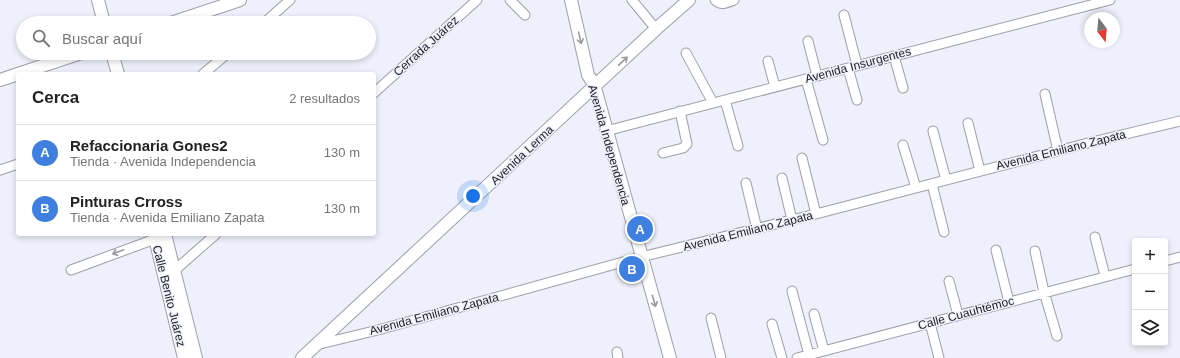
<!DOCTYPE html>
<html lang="es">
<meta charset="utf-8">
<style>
body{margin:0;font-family:Helvetica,sans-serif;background:#f6f6f6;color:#222}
.controls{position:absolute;right:12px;bottom:12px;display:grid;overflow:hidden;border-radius:4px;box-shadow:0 2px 6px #0003}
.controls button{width:36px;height:36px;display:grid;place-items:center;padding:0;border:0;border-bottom:1px solid #e0e0e0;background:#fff;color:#222;font:20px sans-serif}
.compass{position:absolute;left:1084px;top:12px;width:36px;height:36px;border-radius:50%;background:#fff;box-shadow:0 2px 6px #0003;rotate:164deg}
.you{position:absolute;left:473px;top:196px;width:14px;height:14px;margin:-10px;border:3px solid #fff;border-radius:50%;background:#1a73e8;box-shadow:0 0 0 6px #1a73e833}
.badge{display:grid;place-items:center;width:26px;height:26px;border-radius:50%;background:#27667c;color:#fff;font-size:13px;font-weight:700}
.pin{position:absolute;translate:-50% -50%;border:2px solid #fff;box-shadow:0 1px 4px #0006}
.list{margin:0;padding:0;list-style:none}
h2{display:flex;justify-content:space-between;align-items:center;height:52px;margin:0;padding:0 16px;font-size:17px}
h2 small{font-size:13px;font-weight:400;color:#767676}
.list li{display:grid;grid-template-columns:26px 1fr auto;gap:12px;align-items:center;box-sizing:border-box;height:56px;padding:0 16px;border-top:1px solid #e0e0e0}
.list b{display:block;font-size:15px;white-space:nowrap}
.list p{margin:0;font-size:13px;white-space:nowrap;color:#767676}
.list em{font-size:13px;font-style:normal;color:#767676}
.icon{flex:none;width:22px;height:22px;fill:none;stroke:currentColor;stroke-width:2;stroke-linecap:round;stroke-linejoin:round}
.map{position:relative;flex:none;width:1180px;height:358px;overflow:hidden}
.search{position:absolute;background:#fff;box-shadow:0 2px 6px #0003;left:16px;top:16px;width:360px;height:44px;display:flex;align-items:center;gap:10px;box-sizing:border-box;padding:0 14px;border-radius:22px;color:#767676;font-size:15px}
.panel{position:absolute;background:#fff;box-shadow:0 2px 6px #0003;left:16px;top:72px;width:360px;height:164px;border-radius:4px}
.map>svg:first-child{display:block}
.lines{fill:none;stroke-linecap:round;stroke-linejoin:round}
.minor-casing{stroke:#9d9fa9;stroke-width:11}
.major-casing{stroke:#9d9fa9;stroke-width:14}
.minor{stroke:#fff;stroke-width:9}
.major{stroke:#fff;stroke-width:12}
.oneway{stroke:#999a9c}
.labels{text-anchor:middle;stroke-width:3;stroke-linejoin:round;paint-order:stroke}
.street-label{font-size:12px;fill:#1d1e22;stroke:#eef0fb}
</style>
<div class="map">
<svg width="1180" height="358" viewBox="0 0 1180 358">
<rect width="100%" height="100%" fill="#eef0fb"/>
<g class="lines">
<g class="minor-casing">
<path id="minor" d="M510,0L525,15
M632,0L656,29
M715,0C721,6 727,3 734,0
M844,15L857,65
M264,23L290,0
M808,41L817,76
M686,53L713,103
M894,56L903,88
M768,61L775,87
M848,68L857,100
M203,74L228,53
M806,79L823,140
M374,93L477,0
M1045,94L1058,151
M725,100L738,146
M968,123L980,171
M606,131L1110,0
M933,131L946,180
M903,145L916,188
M663,153L683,148L687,144L680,111
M802,158L816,214
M0,170L18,164
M782,178L792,220
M746,183L757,229
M932,184L944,232
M1095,237L1105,276
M996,250L1009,302
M1035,251L1044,292L1057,336
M1165,261L1180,257
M71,270L155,239
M174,271L216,234
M949,281L958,315
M792,291L809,355
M814,314L824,351
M711,318L721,358
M930,323L939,358
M772,324L782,358
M316,345L378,330L641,257L816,214L1088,143L1180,121
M617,352L618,358
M797,358L1135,269"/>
</g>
<g class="major-casing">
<path id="major" d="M98,0L104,23
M571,0L588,75L594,84L670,358
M171,23L240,0
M112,53L118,74
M18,74L81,53
M0,80L18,74
M154,234L184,358
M165,234L196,358
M302,358L656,29L689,0"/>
</g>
<use href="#minor" class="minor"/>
<use href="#major" class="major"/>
</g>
<defs><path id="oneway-shaft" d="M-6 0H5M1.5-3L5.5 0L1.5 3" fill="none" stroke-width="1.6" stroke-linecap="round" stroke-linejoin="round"/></defs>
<g class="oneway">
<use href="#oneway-shaft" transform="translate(580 38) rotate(77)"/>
<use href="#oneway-shaft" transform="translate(623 61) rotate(-43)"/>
<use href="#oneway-shaft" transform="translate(118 252) rotate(159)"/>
<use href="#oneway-shaft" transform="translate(654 301) rotate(74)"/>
</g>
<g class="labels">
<g class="street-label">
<text transform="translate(426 46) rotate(-42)" y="4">Cerrada Juárez</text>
<text transform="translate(858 65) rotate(-15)" y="4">Avenida Insurgentes</text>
<text transform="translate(609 145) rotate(74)" y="4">Avenida Independencia</text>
<text transform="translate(1061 150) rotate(-14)" y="4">Avenida Emiliano Zapata</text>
<text transform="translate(522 155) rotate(-43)" y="4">Avenida Lerma</text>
<text transform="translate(748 231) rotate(-14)" y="4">Avenida Emiliano Zapata</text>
<text transform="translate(169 296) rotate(76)" y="4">Calle Benito Juárez</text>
<text transform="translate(966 313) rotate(-15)" y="4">Calle Cuauhtémoc</text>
<text transform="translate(434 314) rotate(-15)" y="4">Avenida Emiliano Zapata</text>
</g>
</g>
</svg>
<div class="controls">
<button>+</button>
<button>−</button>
<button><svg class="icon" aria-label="layers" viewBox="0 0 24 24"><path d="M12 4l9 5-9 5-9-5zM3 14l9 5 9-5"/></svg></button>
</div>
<svg class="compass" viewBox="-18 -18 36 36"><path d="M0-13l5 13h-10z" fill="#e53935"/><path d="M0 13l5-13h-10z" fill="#767676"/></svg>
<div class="you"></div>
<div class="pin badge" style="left:640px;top:229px;background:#3f7fe0">A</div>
<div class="pin badge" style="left:632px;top:269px;background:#3f7fe0">B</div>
<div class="search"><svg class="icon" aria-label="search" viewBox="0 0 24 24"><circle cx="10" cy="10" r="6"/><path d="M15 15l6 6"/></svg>Buscar aquí</div>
<section class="panel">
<h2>Cerca<small>2 resultados</small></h2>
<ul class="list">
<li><span class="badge" style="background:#3f7fe0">A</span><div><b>Refaccionaria Gones2</b><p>Tienda · Avenida Independencia</p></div><em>130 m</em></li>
<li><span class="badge" style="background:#3f7fe0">B</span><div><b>Pinturas Crross</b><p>Tienda · Avenida Emiliano Zapata</p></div><em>130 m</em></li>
</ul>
</section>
</div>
